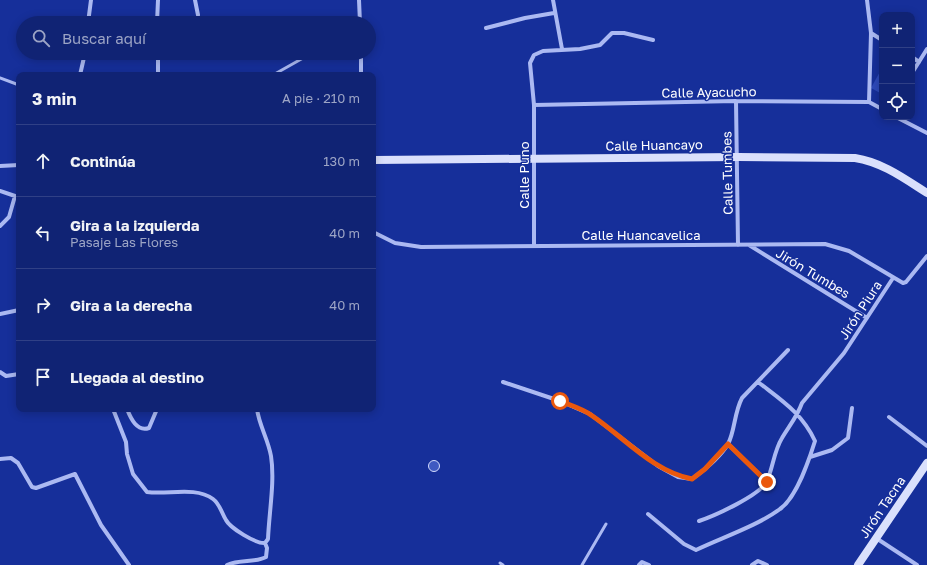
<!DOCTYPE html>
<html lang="es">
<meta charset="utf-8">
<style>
body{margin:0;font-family:"Golos Text",sans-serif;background:#192b79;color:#f1f3f6}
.controls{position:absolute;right:12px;top:12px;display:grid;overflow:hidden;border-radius:8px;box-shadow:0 2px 10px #0003}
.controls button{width:36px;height:36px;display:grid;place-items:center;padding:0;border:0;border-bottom:1px solid #304086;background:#102374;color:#f1f3f6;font:20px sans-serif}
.stop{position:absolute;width:12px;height:12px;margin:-9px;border:3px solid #ea580c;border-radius:50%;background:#fff}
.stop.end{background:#ea580c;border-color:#fff;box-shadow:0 1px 4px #0008}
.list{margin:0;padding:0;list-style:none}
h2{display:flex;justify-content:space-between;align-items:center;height:52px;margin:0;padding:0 16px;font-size:17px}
h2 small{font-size:13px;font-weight:400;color:#9ca4c5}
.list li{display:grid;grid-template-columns:26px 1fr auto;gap:12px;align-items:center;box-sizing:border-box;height:72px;padding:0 16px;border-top:1px solid #304086}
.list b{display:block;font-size:15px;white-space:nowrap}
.list p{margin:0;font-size:13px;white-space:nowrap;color:#9ca4c5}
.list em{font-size:13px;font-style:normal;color:#9ca4c5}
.icon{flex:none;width:22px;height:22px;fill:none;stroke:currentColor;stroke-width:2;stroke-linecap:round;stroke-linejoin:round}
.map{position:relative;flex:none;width:927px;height:565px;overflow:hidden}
.search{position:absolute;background:#102374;box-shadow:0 2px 10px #0003;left:16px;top:16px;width:360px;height:44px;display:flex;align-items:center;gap:10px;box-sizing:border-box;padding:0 14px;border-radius:22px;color:#9ca4c5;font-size:15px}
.panel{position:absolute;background:#102374;box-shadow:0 2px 10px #0003;left:16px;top:72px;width:360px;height:340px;border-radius:8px}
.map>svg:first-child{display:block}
.green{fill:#2d49b9}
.building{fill:#3f59c1;stroke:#d3dbfc}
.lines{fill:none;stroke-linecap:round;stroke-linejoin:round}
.lane{stroke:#abb9f2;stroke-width:3}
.street{stroke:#abb9f2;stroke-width:4}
.secondary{stroke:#dae0fc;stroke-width:8}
.route{stroke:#ea580c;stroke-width:5}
.labels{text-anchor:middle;stroke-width:3;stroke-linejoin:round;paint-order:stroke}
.street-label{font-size:13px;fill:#fff;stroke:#162f9a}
</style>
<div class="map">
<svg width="927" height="565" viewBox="0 0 927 565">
<rect width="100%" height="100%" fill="#162f9a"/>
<path class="green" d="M882,68V94L871,88Z"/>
<path class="building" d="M428.5 466a5.5 5.5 0 1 1 11 0a5.5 5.5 0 1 1-11 0Z"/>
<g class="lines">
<path class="lane" d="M273,75L312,53
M0,78L19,85
M500,563L503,565
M582,565L606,524"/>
<path class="street" d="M195,0L198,15
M359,0L360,23
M553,0L562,49
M867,0L871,33L869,102
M88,23L91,0
M157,23L158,0
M486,28L525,18L554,13
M871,33L882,40
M158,53V75
M361,53V75
M912,57L919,62
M912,73L927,49
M80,75L85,53
M736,101L738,245
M534,105L736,101L869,102L882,109
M896,117L927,133
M0,166L19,165
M0,191L15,196L9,217L0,226
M373,232L395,243L421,247L825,244L849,251L903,283L906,282L927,256
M534,245V105L530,63L534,55L543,51L580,49L600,45L612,33H624L653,40
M749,245L867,318
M0,314L19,310
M0,372L6,376L19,374
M503,382L560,401L590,414L658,466L678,477L692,479C703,471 721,456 728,444C735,431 734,413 742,398L788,350
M113,409L126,442L127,454L133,474L147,492C168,495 195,486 213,499C220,504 222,514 226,520C230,528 256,544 265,543
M127,409C131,419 137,432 149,428L157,409
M257,409C259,425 268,439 271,456C275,481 269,513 268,539L265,543
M889,417L927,446
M728,444L767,482
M810,457L832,450L848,438L852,408
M0,459L11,458L18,463L32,487L36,488L75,474L101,525L129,565
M648,514L684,544L696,550C721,538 759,525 780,509C797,497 809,460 815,441C802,413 781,400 758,382
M699,521C714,516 761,495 767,481C773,467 774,451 782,438C789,426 797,417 802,403L844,353L893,278
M876,538L917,565
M227,565C240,559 255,563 266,557L267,548L265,543
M639,565L642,562L649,565
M752,565L758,561L767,565"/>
<path class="secondary" d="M373,160L738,157L855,158C882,162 905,179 927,193
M858,565L927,463"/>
</g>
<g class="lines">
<path class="route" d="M560,401C570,405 583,409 591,415C624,437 652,471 692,479L705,469L728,444L767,482"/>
</g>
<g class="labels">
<g class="street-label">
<text transform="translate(709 92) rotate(-1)" y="5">Calle Ayacucho</text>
<text transform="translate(654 145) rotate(-1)" y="5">Calle Huancayo</text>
<text transform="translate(727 173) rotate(-91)" y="5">Calle Tumbes</text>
<text transform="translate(524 175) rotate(-90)" y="5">Calle Puno</text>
<text x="641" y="240">Calle Huancavelica</text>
<text transform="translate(813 273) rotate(31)" y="5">Jirón Tumbes</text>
<text transform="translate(860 310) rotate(-57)" y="5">Jirón Piura</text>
<text transform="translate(882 507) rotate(-56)" y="5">Jirón Tacna</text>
</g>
</g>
</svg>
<div class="controls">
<button>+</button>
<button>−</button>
<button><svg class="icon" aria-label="locate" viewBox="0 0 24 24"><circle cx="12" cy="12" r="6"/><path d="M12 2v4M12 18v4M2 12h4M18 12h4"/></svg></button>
</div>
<div class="stop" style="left:560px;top:401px"></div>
<div class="stop end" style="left:767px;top:482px"></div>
<div class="search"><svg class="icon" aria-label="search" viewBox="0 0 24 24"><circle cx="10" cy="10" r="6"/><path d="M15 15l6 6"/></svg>Buscar aquí</div>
<section class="panel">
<h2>3 min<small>A pie · 210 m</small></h2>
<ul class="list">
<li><svg class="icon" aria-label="ahead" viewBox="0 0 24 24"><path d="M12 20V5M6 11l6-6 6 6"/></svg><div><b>Continúa</b></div><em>130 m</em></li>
<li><svg class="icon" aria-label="left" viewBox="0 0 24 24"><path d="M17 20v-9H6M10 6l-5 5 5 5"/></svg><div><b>Gira a la izquierda</b><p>Pasaje Las Flores</p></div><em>40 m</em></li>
<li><svg class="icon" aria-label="right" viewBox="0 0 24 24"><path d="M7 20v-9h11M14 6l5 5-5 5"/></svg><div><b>Gira a la derecha</b></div><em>40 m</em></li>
<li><svg class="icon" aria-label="arrive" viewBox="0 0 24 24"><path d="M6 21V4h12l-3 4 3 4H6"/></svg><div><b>Llegada al destino</b></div></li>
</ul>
</section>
</div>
